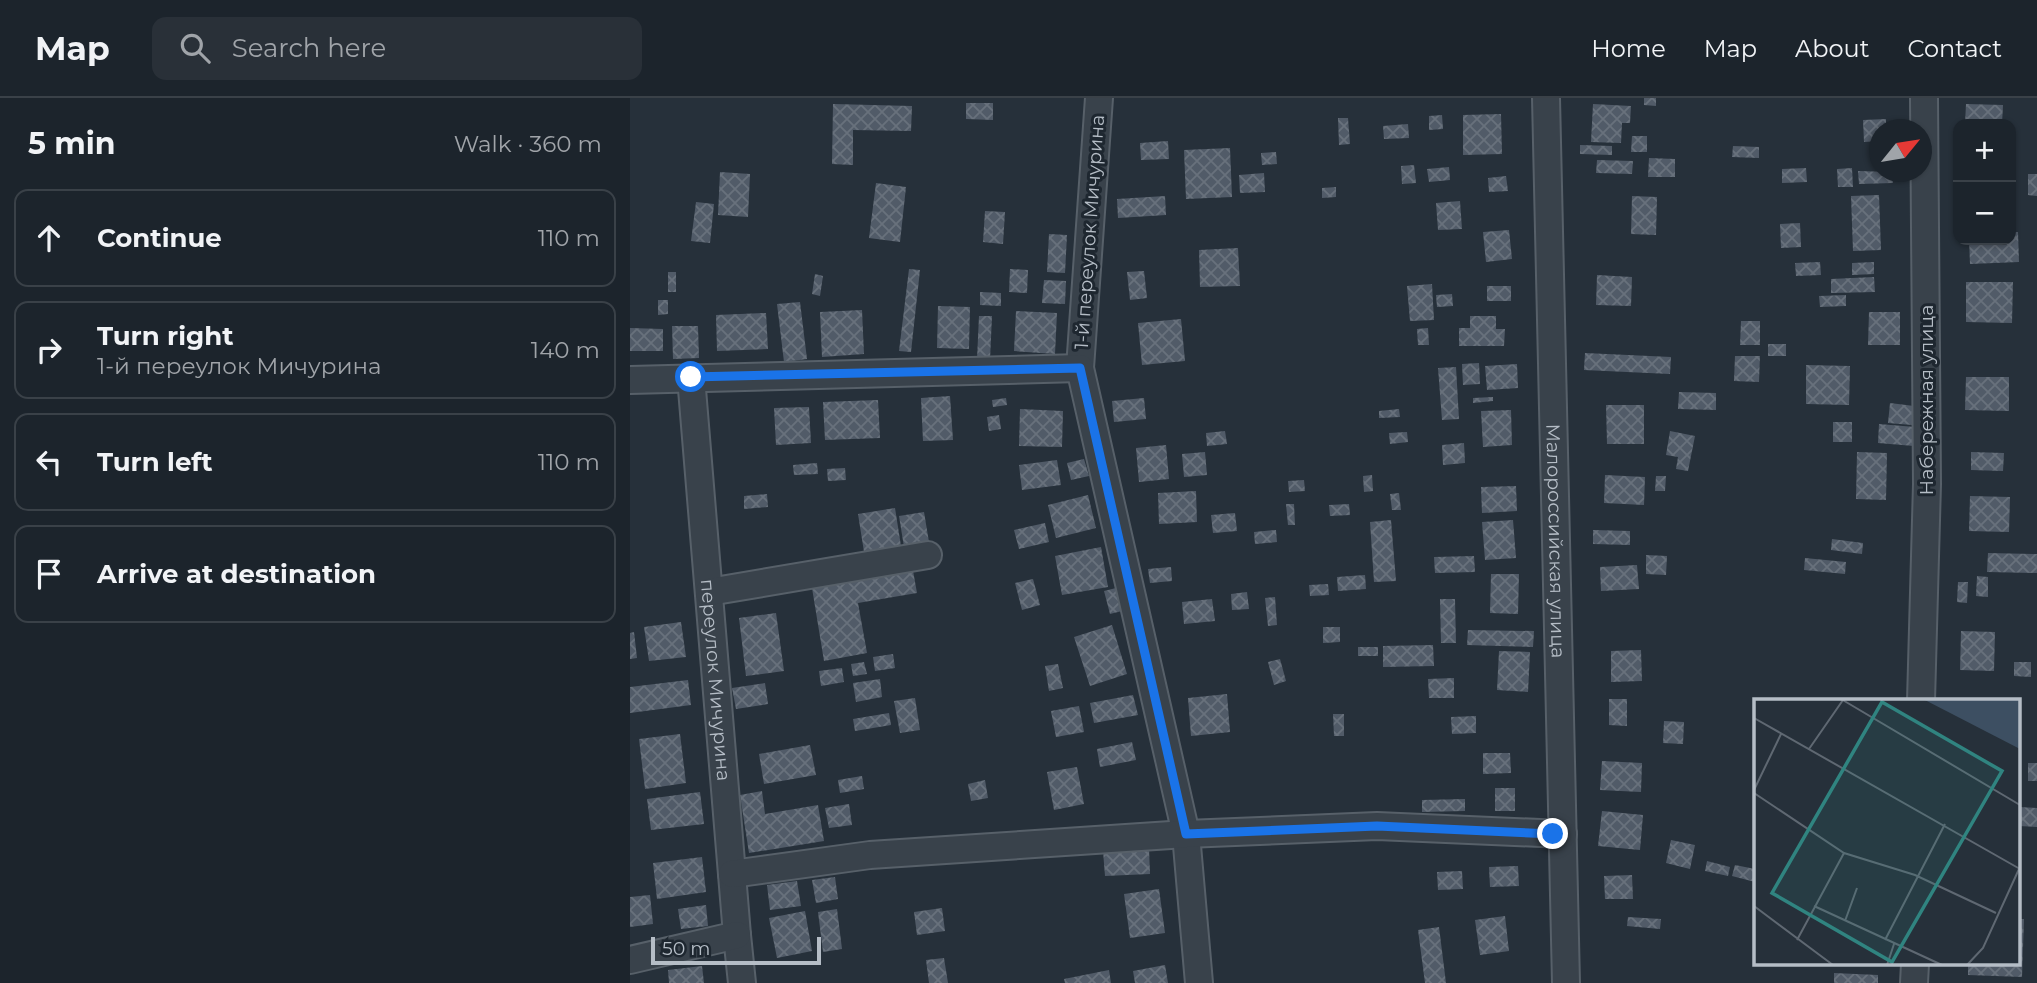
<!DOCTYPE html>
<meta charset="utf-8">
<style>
body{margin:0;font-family:Montserrat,sans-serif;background:#293038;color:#f1f3f6}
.controls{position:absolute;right:21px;top:21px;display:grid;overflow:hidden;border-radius:14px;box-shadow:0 2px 5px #0004}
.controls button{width:63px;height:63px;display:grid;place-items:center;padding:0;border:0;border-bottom:2px solid #3a4148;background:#1c242c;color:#f1f3f6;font:35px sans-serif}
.compass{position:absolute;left:1239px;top:21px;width:63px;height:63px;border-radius:50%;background:#1c242c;box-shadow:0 2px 5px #0004;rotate:60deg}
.scale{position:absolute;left:21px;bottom:18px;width:170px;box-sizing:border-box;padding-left:7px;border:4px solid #b5bdc6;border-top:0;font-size:19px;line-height:24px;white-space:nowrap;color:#b5bdc6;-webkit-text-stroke:5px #1e2730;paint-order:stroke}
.stop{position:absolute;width:21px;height:21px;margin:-16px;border:5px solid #1a73e8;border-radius:50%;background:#fff}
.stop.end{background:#1a73e8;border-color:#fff;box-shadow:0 2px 7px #0008}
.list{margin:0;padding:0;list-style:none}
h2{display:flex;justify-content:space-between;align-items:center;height:91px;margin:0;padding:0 28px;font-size:30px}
h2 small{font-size:23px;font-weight:400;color:#a0a4a9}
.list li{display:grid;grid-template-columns:46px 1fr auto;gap:21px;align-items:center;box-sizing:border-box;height:98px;margin:0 14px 14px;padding:0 14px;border:2px solid #3a4148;border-radius:14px}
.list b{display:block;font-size:26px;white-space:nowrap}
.list p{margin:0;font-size:23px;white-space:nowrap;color:#a0a4a9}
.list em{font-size:23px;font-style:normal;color:#a0a4a9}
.icon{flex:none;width:38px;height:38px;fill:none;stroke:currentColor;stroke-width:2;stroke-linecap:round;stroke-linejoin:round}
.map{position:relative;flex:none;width:1407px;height:885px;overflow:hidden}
header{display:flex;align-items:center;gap:42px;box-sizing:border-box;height:98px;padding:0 35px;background:#1c242c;border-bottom:2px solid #3a4148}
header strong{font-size:33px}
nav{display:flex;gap:38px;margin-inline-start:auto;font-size:24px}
.search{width:490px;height:63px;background:#293038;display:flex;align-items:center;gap:18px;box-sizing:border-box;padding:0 24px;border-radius:14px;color:#a0a4a9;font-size:26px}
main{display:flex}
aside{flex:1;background:#1c242c}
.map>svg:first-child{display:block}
.building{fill:url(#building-cross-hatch)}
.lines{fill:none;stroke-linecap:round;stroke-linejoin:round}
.minor-casing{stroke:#576069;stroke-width:30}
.minor{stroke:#39424b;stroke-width:26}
.route{stroke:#1a73e8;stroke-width:9}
.labels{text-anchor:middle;stroke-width:6;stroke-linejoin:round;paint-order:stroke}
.street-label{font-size:19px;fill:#b5bdc6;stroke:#1e2730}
.inset-road{fill:none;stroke:#5f6872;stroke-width:2}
.view{fill:#308480;fill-opacity:0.15;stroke:#308480;stroke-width:3.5}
.inset-edge{fill:none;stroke:#b5bdc6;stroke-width:3.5}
</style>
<header>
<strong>Map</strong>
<div class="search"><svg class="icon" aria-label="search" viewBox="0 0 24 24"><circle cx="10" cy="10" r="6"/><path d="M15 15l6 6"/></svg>Search here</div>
<nav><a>Home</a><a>Map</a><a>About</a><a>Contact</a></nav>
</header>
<main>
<aside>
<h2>5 min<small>Walk · 360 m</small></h2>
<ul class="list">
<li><svg class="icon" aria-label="ahead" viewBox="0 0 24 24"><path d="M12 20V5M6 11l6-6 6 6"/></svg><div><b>Continue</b></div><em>110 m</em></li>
<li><svg class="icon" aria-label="right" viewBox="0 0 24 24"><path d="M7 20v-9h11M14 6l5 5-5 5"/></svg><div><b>Turn right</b><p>1-й переулок Мичурина</p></div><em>140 m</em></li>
<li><svg class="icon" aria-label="left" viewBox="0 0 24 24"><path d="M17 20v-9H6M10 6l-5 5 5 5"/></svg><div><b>Turn left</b></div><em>110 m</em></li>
<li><svg class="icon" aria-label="arrive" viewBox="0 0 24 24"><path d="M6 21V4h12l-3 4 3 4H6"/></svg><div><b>Arrive at destination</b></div></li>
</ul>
</aside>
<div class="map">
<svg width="1407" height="885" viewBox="0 0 1407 885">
<defs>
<pattern id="building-cross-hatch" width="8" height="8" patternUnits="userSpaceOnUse" patternTransform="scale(1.75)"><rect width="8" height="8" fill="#515b68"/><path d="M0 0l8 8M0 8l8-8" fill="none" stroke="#68717c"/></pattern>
</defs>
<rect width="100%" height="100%" fill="#26303a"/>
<path class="building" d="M1014,0H1026V8L1014,7Z
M336,5H363V22L336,21Z
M203,6L282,8L281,33L223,32V67L202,66Z
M963,6L1001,8L1000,25H992L991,45L961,44Z
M1336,6L1373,7L1372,26H1335Z
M871,16L872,56L833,57V17Z
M812,17L813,31L799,32V18Z
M708,20H718L720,46L709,47Z
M1256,21V32H1250V43L1234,44L1233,22Z
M778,26L779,40L754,41L753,28Z
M1002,38H1017V54H1001Z
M538,43L539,61L511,62L510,45Z
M950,47L982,48V57L950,56Z
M1103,48L1129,49V60L1102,59Z
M600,50L602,99L556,101L554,52Z
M646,54L647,66L632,67L631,55Z
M1019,60L1045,61V79H1018Z
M967,62L1003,63L1002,76L966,75Z
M784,67L786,85L772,86L771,68Z
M819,69L820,82L799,84L797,71Z
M1176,70L1177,84L1152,85V71Z
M1222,70L1223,89H1208L1207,71Z
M1228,73L1262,74L1263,85L1229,86Z
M90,74L120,76L118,119L88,117Z
M634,75L635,94L610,95L609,77Z
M1398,76H1407V98L1398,97Z
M876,78L878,93L859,94L858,80Z
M246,85L276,89L270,144L239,140Z
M706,89V99L692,100V90Z
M1249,97L1251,152L1223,153L1221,98Z
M535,98L536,117L488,120L487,101Z
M1002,98L1027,99L1026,137L1001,136Z
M830,103L832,131L808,132L806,105Z
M66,104L84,106L80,145L61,143Z
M355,113L375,114L373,146L353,144Z
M1170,125L1171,149L1151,150L1150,126Z
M879,132L882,161L856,164L853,134Z
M1381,134H1388L1389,164L1340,166L1339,142H1381Z
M419,136L437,137L435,175L417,174Z
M608,150L610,188L570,189L569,152Z
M1190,164L1191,177L1166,178L1165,165Z
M1244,164V176L1222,177V165Z
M279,171L290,172L281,254L269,253Z
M380,171L398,172L397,195L379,194Z
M514,173L517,200L500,202L497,174Z
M38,174H46V194H38Z
M185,176L193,178L190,198L182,196Z
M967,177L1002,179L1001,208L966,207Z
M1244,179L1245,194L1201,195V181Z
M414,182L436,183L435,206L412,205Z
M1336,184H1383L1382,225L1336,224Z
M802,186L804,222L780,223L777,188Z
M857,188H881V203H857Z
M350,194L371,195V208L350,207Z
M822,196L823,208L807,209L806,197Z
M1216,197V208L1190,209L1189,198Z
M28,202H38V216L28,217Z
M170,204L177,261L154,264L147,206Z
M308,208L340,209L339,251L307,250Z
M232,212L234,256L192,259L190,214Z
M386,213L427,215L425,256L384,253Z
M1239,214H1270V247H1238Z
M136,215L138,251L87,253L86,217Z
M349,218H362L360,262L347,261Z
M840,218H866V231H875L874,248H829V230H840Z
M551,221L555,263L512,267L508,225Z
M1111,223H1130V247H1110Z
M42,228H68L69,260L43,261Z
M0,230L33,231V253H0Z
M798,230L799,247H788L787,231Z
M1138,246H1156V258H1138Z
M955,255L1041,259L1040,276L954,272Z
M1105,258H1130L1129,284L1104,283Z
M849,265L850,286L833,287L832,266Z
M887,266L888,290L857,292L855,268Z
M1176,267L1220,268L1219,307L1176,306Z
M826,269L829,321L812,322L808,270Z
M1336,279H1379V313L1335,312Z
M1049,294L1086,295V312L1048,311Z
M320,298L323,342L293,343L291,300Z
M863,299V303L843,305V300Z
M376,300L377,307L363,309L362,302Z
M514,300L516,321L484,324L482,303Z
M248,302L250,340L195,342L193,304Z
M1260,305L1284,308L1282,327L1258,325Z
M976,307H1014V346H977Z
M179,309L181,345L146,347L144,310Z
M390,311L433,313L432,349L389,348Z
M769,311L770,319L749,320V313Z
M881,312L882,347L853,349L851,313Z
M369,317L371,331L359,333L357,319Z
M1203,324H1222V344H1203Z
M1249,326L1285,329L1284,348L1248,345Z
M595,333L597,346L577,348L576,335Z
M1040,333L1065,338L1058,373L1046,371L1048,359L1036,357Z
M777,334L778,344L760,346L759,335Z
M834,345L835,365L813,367L812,347Z
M536,347L539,381L509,384L506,350Z
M575,354L577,377L554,379L552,356Z
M1227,354L1257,355L1256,402L1226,401Z
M1341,354L1374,355L1373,373L1341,372Z
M454,361L459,378L441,382L437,365Z
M427,362L431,387L392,392L389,367Z
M187,365L188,376L164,377L163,367Z
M215,370L216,382L198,383L197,371Z
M742,377L743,393L734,394L733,378Z
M975,377L1015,379L1014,407L974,405Z
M1026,378H1036L1035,393H1025Z
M674,382L675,393L659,394L658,383Z
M886,388L887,413L852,415L851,389Z
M566,393L567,424L529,426L528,395Z
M769,395L771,412H762L760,396Z
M137,396L138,409L114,411V398Z
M458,397L466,430L426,440L418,407Z
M1340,398L1380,399L1379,434L1339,433Z
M656,406H664L665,427H658Z
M719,406L720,417L700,418L699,407Z
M265,410L271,448L234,454L228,416Z
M294,414L299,444L274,449L269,418Z
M605,415L607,433L583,435L581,417Z
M761,422L766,483L744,484L740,424Z
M883,422L886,460L855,462L852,424Z
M415,425L419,444L389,451L384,432Z
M646,432L647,444L625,446L624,434Z
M963,432L1000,433V447L963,446Z
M1202,441L1233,445L1232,456L1201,452Z
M471,449L478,489L432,497L425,458Z
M1358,455L1407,456V475L1357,474Z
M1016,457L1037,458L1036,477L1016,476Z
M844,458L845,474L805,475L804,459Z
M1175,460L1216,464L1215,476L1174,472Z
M282,467L287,495L228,505L237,555L194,563L181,484Z
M1007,467L1009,491L971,493L970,469Z
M541,469L542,483L520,485L518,471Z
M861,476H889L888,516L860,515Z
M735,477L736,491L708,493L707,479Z
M1347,478L1358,479V499L1346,498Z
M403,481L410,507L392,512L385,485Z
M1328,484H1338L1337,505L1327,504Z
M698,486L699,497L680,498L679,487Z
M486,490L492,513L480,516L474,493Z
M617,494L619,511L602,512L601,496Z
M645,499L647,527L638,528L635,500Z
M582,501L585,523L554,526L552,504Z
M810,501H825L826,545H811Z
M146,515L154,573L116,578L109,520Z
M51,524L56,559L19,563L14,529Z
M482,527L497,576L460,588L444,539Z
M693,529H710V544L693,545Z
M838,532L904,533L903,549L837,547Z
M1331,533L1365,534L1364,573L1330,572Z
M4,534L7,560L0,561V535Z
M803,547L804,568L753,569V548Z
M728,549H748V558H728Z
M1011,552L1012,583L981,584V553Z
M869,553L900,554L898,594L867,592Z
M263,556L265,570L245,573L243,559Z
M650,561L656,583L644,587L638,564Z
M234,564L237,576L223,578L221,566Z
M1384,564H1401V579L1384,578Z
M428,566L433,590L419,593L415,568Z
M212,570L214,584L191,588L189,573Z
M824,580V600H799L798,581Z
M250,581L252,599L226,604L223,585Z
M58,582L61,607L0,615V589Z
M135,585L138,606L106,611L102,590Z
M597,596L600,634L561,638L558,600Z
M503,597L508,617L464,625L460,605Z
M285,600L290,632L270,635L264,603Z
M979,601H997V628L979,627Z
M449,608L454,634L426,639L421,613Z
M259,615L261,627L225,633L223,621Z
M703,616H714V638H704Z
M846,618V635L822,636L821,619Z
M1034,623L1054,624L1053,646L1033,645Z
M50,636L56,685L15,691L9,641Z
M502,644L506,662L470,669L467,651Z
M180,647L186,677L134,686L129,656Z
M853,655H880L881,675L853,676Z
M972,663L1012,665L1011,694L970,692Z
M1398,665H1407V683H1398Z
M447,669L454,706L424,712L417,674Z
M232,678L234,691L210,695L208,682Z
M355,682L358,700L341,703L338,686Z
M865,690H885V713H865Z
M132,693L135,716L188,707L194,743L119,755L110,697Z
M70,694L74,726L21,732L17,701Z
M835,701V713L792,714V702Z
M219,706L222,727L199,730L195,710Z
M1388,709L1407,710V729L1388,728Z
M972,713L1013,717L1010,752L968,748Z
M1041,742L1065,747L1060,771L1036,765Z
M519,750L520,776L475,778L473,753Z
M72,759L76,794L27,801L23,765Z
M1077,763L1100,769L1098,778L1075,773Z
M1105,767L1125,771V784L1102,778Z
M888,768L889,788L860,789L859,769Z
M832,773L833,791L808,792L807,774Z
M1002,777L1003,801H975L974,778Z
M205,779L208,801L186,805L182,782Z
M167,783L171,808L140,812L137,787Z
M529,791L535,835L500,840L494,796Z
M20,797L23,826L0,829V799Z
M76,807L78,828L51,831L48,811Z
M312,810L315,833L287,837L284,814Z
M207,811L212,851L193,854L188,814Z
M175,813L182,853L147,860L139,820Z
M875,818L879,853L850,857L845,822Z
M998,819L1031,821L1030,831L997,828Z
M1388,821H1394L1392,879L1338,877V866H1388Z
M809,829L816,885H795L788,832Z
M314,860L318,885H299L296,862Z
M535,867L538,885H505L503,873Z
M72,868L74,885H39L38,872Z
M479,872L481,885H435L434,881Z
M1204,875L1248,877V885H1204Z"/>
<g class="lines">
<g class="minor-casing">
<g id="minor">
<path d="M469,0L450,270L556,736L569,885"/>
<path id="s1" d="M916,0L936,885"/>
<path id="s2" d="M61,279L107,837L112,885"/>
<path d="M0,282L450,270"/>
<path d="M79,494L298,457"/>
<path d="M1291,603L1297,386L1294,0"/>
<path d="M102,776L240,757L556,736L747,728L933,736"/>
<path d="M0,862L107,837"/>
<path d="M1284,885L1285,866"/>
</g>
</g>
<use href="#minor" class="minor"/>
</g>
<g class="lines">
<path class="route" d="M61,279L450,270L556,736L747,728L923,736"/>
</g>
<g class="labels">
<g class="street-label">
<text transform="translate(459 134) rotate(-86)" y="7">1-й переулок Мичурина</text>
<text transform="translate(1296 302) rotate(-90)" y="7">Набережная улица</text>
<text dy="7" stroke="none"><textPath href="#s1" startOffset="443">Малороссийская улица</textPath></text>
<text dy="7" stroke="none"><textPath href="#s2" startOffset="304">переулок Мичурина</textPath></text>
</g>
</g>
<g transform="translate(1124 601)">
<rect width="266" height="266" fill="#26303a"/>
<path d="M169,0H266V50Z" fill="#3d4f62"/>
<path class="inset-road" d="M87,0L266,106M0,19L266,170M55,50L89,1M0,91L27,35M0,94L90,154L161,176L242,214M0,207L79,266M60,207L188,266M91,222L103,189M43,241L90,154M131,241L191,125M133,266L140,245M213,266L229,249L265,170"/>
<path class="view" d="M128,3L248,72L138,263L18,194Z"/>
<rect width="266" height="266" class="inset-edge"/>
</g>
</svg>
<div class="controls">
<button>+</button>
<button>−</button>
</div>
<svg class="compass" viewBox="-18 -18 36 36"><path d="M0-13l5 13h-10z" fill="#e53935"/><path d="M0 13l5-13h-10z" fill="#a0a4a9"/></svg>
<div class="scale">50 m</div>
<div class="stop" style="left:61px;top:279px"></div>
<div class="stop end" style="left:923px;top:736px"></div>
</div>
</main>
